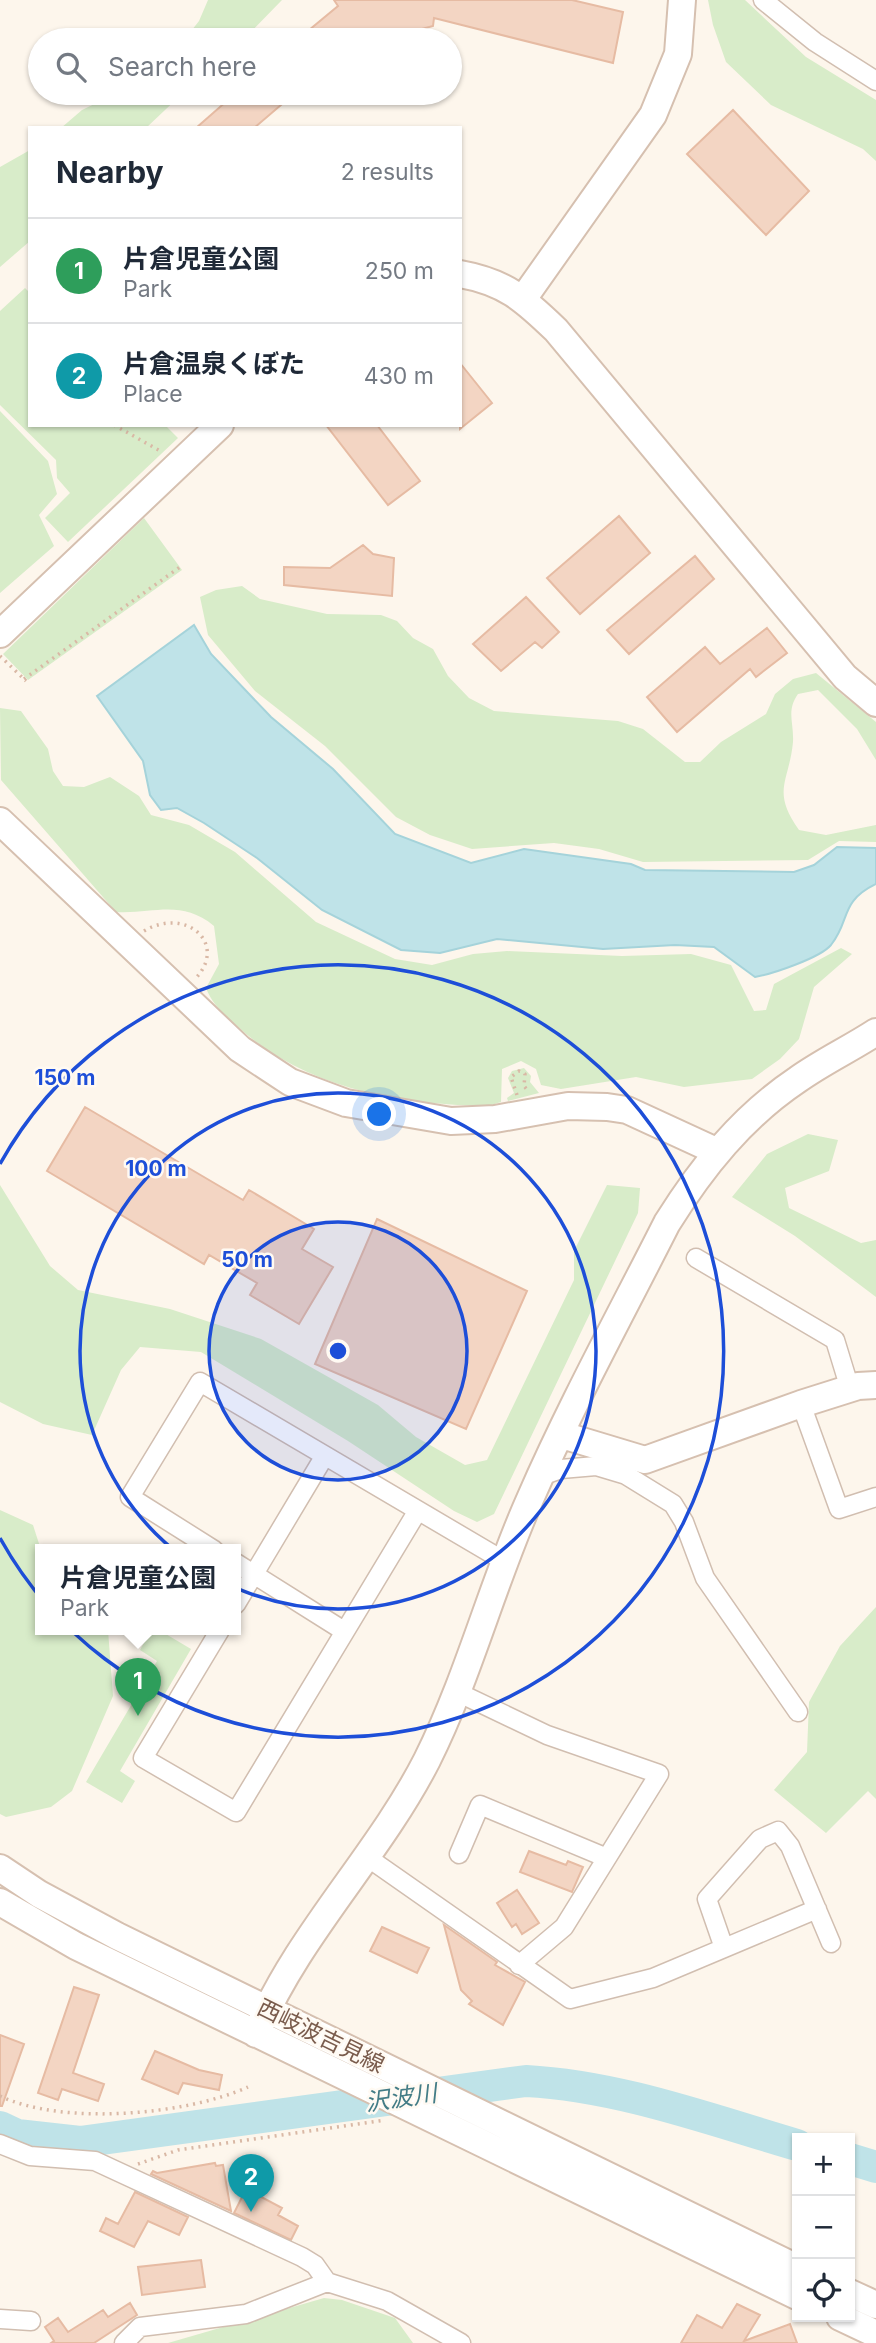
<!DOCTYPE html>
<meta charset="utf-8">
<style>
body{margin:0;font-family:Inter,"Noto Sans JP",sans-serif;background:#f6f6f7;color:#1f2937}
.controls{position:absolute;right:21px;bottom:21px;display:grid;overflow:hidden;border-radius:0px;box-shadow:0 2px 5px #0004}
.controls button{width:63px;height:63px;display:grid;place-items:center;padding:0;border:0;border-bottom:2px solid #e0e1e3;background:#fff;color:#1f2937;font:35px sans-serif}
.you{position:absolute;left:380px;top:1115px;width:24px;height:24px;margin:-18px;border:5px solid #fff;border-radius:50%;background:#1a73e8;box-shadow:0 0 0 10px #1a73e833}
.badge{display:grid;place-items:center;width:46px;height:46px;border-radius:50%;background:#b45309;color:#fff;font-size:23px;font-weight:700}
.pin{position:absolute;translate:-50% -58px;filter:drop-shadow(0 2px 4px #0008)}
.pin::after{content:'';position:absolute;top:37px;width:24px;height:21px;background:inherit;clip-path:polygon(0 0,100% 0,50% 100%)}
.popup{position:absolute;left:35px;top:1544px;width:206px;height:91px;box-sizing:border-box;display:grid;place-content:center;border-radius:0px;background:#fff;filter:drop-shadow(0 2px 5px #0005);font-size:23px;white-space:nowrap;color:#747a83}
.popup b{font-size:26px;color:#1f2937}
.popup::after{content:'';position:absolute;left:50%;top:100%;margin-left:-14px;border:14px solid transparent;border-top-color:#fff}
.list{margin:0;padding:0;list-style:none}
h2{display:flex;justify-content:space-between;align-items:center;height:91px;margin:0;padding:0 28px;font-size:30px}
h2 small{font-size:23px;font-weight:400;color:#747a83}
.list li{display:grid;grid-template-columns:46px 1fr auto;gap:21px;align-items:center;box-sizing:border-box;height:105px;padding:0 28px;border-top:2px solid #e0e1e3}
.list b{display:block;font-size:26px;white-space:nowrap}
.list p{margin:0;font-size:23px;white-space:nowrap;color:#747a83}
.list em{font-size:23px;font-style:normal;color:#747a83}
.icon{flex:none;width:38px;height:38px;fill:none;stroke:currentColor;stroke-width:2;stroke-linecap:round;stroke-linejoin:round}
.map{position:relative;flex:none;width:876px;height:2343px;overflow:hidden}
.search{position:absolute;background:#fff;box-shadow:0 2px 5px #0004;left:28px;top:28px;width:434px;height:77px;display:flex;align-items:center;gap:18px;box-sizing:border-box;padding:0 24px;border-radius:38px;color:#747a83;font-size:26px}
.panel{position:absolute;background:#fff;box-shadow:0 2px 5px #0004;left:28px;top:126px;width:434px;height:301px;border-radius:0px}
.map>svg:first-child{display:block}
.green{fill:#d8ecc9}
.water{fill:#bfe3e8;stroke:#a5d3da;stroke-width:2}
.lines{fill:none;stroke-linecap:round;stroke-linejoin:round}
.river{stroke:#bfe3e8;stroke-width:32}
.building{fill:#f3d5c3;stroke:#e6bba3;stroke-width:2}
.street-casing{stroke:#d1beb0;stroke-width:21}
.secondary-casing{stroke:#d6c0b0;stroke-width:30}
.path{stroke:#d9b8a5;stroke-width:3.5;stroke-dasharray:2 5;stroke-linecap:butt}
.street{stroke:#fff;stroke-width:18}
.secondary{stroke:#fff;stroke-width:26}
.ring{fill:none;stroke:#1d4ed8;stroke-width:3.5}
.labels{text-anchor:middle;stroke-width:5;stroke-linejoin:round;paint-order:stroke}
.street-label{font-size:23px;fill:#7a5c4d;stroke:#fffaf3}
.water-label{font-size:24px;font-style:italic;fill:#437c86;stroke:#fffaf3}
.centre{fill:#1d4ed8;stroke:#fffaf3;stroke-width:3.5}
.ring-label{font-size:21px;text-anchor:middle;font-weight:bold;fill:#1d4ed8;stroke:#fffaf3;stroke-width:5;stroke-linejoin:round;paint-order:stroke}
</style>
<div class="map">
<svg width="876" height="2343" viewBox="0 0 876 2343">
<rect width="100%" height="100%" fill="#fdf6ec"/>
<path class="green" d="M208,0H282L243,40H184L199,21Z
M708,0H745L806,57L876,100V161L863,149L771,105L726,62L713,25Z
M117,93H183L146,128H61L82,110Z
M30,150V241L0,267V167Z
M25,288L30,293V425H165L178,438L68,542L45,518L70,493L57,478L56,460L0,405V311Z
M0,411L48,461L57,494L39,515L54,546L0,593Z
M144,518L182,570L28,680L3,654Z
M242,586L260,599L327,614L381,615L397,621L413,638L433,649L448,676L469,698L494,711L618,721L643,729L685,762H700L721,742L766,714L775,694L793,679L816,673L876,722V760L857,729L818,690L798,694C786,711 794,722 793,742C789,783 771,790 799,830L826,835L876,825V842L839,841L808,860L643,862L599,849L554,843L472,849L430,835L396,817L325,746L255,691L208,635L200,597L216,590Z
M0,708L21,711L48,749L53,771L63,786L84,787L110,777L139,796L151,815L189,825L235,852L316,922L395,959L432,965L473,954L507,951L622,956L691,954L731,965L754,1011L766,1010L774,984L841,948L852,954L814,987L799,1039L780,1059L752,1079L684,1087L636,1077L561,1089L541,1085L536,1069L521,1061L502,1069L501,1102L488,1106C399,1105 303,1088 236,1025C223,1013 212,1004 206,988L219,964L214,926C181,899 155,914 116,912L1,780Z
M524,1068L531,1076L530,1082L539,1093L508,1101L507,1098L514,1093L508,1078L512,1071Z
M808,1134L838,1140L829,1171L785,1188L789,1208L861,1243L876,1240V1297L795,1236L732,1197L767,1154Z
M0,1185L50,1266L78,1290L170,1309L261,1339L378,1405L416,1437L465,1465L487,1460L574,1280V1251L607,1185L640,1188L638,1213L494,1514L477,1522L454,1511L348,1441L201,1352L140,1347L121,1370L92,1435L43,1424L0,1402Z
M0,1510L33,1525L41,1550L40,1630H108L113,1696L72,1791L51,1807L6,1817L0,1814Z
M876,1607V1799L868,1791L826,1833L774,1790L807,1752L809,1702L840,1646Z
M151,1630H159L191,1649L120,1771L135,1781L122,1803L86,1782L157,1661L140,1650Z
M324,2298L342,2300L395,2318L413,2343H168Z"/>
<path class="water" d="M194,625L211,654L271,717L333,769L395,834L471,863L524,849L631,864L645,870L794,872L814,865L837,847L876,848V884C839,902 851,920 831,945C820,958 772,974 755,977L714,947L675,945L603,949L497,939L440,953L401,950L322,910L257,858L204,823L177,808L161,810L150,795L143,761L97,696Z"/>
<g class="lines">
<path class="river" d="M0,2127L17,2135L80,2142L526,2081C619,2086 708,2119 797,2145
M850,2159L876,2167"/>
</g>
<path class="building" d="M334,0H572L623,12L613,63L434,18L433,26L381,40H297L338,6Z
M236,93H295L254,128H196Z
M733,110L809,191L766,235L687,154Z
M460,363L492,403L460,429Z
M326,425H377L420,481L388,505Z
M619,516L650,553L580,614L547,578Z
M363,545L373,554L394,558L392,596L284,585V567L330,568Z
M695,556L714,579L629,654L607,630Z
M526,597L559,632L542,648L535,642L501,671L473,644Z
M767,628L787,653L756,677L750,669L677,732L647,697L705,647L720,664Z
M85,1107L243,1200L249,1190L314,1229L302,1249L333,1267L299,1324L250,1295L257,1283L209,1255L204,1264L47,1171Z
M377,1219L527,1291L466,1429L315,1364Z
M529,1851L566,1865L568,1861L583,1867L572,1892L520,1872Z
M517,1890L539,1923L522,1934L516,1924L512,1927L497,1903Z
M444,1925L497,1962L495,1965L525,1982L503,2025L469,2004L472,2001L461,1990Z
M382,1927L429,1948L417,1973L370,1951Z
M74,1987L99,1995L73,2073L104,2084L98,2101L62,2089L58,2100L38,2093Z
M0,2035L24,2044L2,2106H0Z
M155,2051L199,2070L222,2075L219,2090L183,2083L178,2094L142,2079Z
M215,2163L216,2166L223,2165L231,2211L151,2174L153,2171L157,2173Z
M246,2189L282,2208L278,2215L298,2226L291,2240L234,2213Z
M135,2192L188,2217L179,2235L148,2221L134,2247L100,2231L106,2218L118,2224Z
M201,2260L205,2287L142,2295L138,2267Z
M130,2303L137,2315L94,2343H51L54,2341L45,2327L58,2318L68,2332L103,2310L108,2317Z
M737,2304L760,2315L744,2341L790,2324L797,2343H681L697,2315L722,2328Z"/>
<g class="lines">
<g class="street-casing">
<path id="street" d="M763,0L815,42L876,81
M696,1258L835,1340L850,1389
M801,1404L839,1509L876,1497
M541,1476L561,1469L596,1466L626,1475L673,1504L684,1522L705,1578L798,1712
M214,1550L130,1497L200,1382L504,1561
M236,1563L344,1631
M236,1604L324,1457
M220,1630L143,1758L236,1812L417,1512
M457,1692L547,1735L659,1774L564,1927L519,1965
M459,1854L480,1805L607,1858
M367,1857L570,1999L653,1978L817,1909
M724,1948L707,1899L760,1839L778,1831L790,1846L831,1943
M0,2144L30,2156L95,2161L302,2257L315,2265L327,2282
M0,2319L31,2321
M124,2343L140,2327L246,2314L327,2282L387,2301L461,2343"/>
</g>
<g class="secondary-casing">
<path id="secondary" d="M460,274C505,282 524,299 556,330L845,677L876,703
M523,299L653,115L678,54L682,0
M0,634L220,425
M0,821L240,1049L290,1082L346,1103L451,1121L495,1119L568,1106L607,1107L627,1110L716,1151
M562,1435L645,1460L801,1404L858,1386L876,1385
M0,1868L39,1894L117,1936L797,2268
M0,1902L76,1946L797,2296
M256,2034C298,1934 378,1856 427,1760C469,1676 492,1584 530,1499C571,1405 621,1314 667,1223C702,1167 742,1117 797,1080C822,1062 850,1049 876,1032
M850,2293L876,2305
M840,2317L876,2334"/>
</g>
<path class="path" d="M114,425L162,452
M0,656L26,681
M24,679L180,567
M144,931C186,906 229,944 195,979
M517,1095L511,1077L519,1071L525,1074L524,1086L529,1092
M0,2096C63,2126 186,2115 248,2087
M138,2164L178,2150L385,2120"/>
<use href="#street" class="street"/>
<use href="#secondary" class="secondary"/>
</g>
<circle cx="338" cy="1351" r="129" fill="#1d4ed8" fill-opacity=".12"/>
<g class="ring">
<circle cx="338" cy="1351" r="129"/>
<circle cx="338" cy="1351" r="258"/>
<path d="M0 1164A386 386 0 1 1 0 1538"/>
</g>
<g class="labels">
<g class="street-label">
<text transform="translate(321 2036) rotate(26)" y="8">西岐波吉見線</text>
</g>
<g class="water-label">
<text transform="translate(401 2098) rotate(-8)" y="8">沢波川</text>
</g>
</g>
<circle cx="338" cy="1351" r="10" class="centre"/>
<g class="ring-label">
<text x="65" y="1085">150 m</text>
<text x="156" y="1176">100 m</text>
<text x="247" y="1267">50 m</text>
</g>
</svg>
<div class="controls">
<button>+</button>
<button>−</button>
<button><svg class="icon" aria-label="locate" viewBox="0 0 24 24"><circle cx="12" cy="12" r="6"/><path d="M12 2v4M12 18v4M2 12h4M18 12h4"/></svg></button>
</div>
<div class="you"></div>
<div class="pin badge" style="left:138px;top:1716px;background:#2e9e5b">1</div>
<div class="popup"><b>片倉児童公園</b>Park</div>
<div class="pin badge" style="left:251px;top:2212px;background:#0f9aa8">2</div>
<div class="search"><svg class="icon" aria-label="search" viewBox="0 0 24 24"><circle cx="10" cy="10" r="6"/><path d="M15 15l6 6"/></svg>Search here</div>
<section class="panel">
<h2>Nearby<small>2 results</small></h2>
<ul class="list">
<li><span class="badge" style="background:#2e9e5b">1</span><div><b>片倉児童公園</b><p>Park</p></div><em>250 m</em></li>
<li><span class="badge" style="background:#0f9aa8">2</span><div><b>片倉温泉くぼた</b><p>Place</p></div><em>430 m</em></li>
</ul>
</section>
</div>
